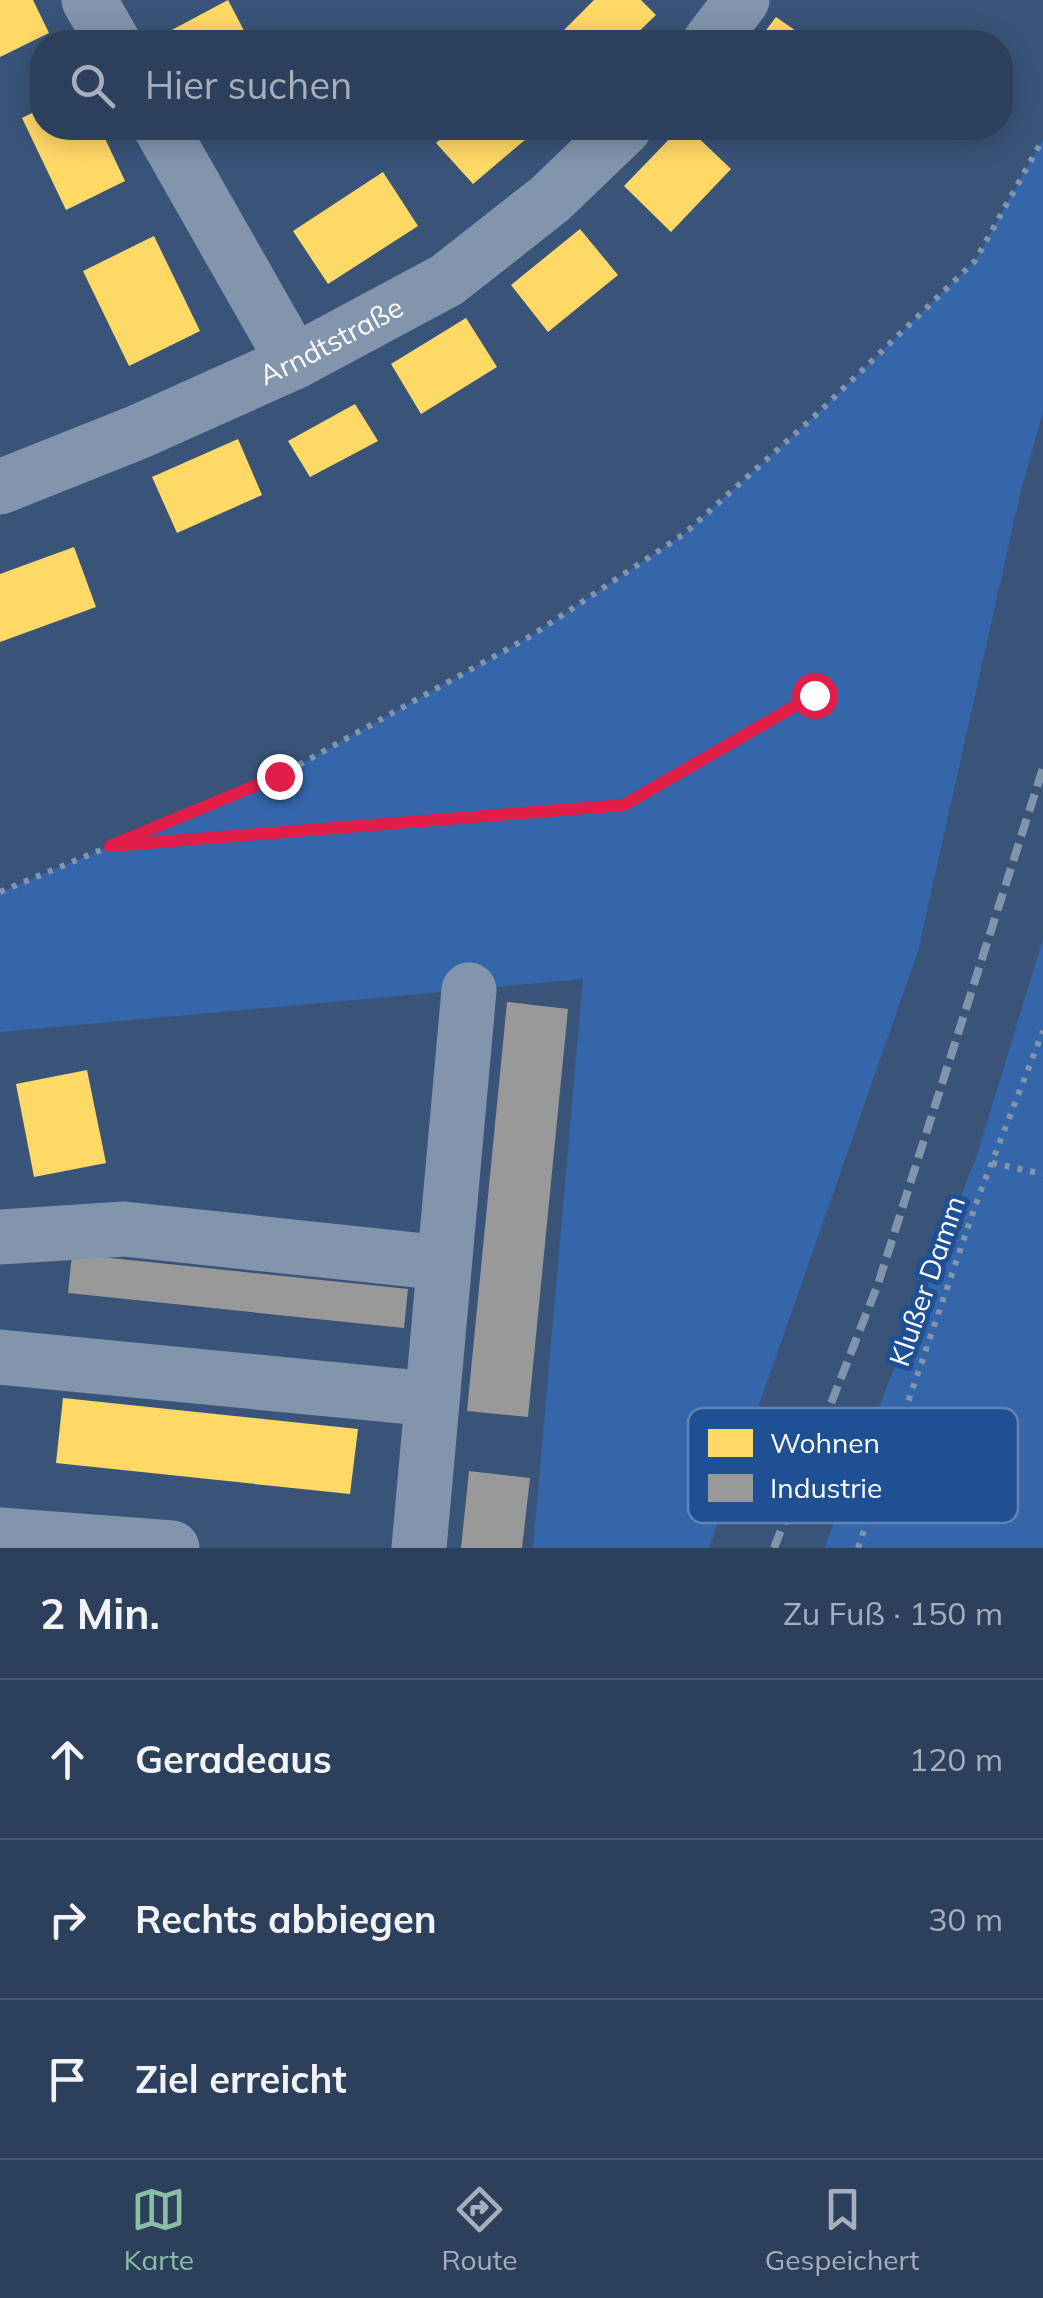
<!DOCTYPE html>
<html lang="de">
<meta charset="utf-8">
<style>
body{margin:0;font-family:Mulish,sans-serif;background:#384a64;color:#f1f3f6}
.stop{position:absolute;width:30px;height:30px;margin:-22px;border:8px solid #e11d48;border-radius:50%;background:#fff}
.stop.end{background:#e11d48;border-color:#fff;box-shadow:0 2px 10px #0008}
.list{margin:0;padding:0;list-style:none}
h2{display:flex;justify-content:space-between;align-items:center;height:130px;margin:0;padding:0 40px;font-size:42px}
h2 small{font-size:32px;font-weight:400;color:#a6afbb}
.list li{display:grid;grid-template-columns:65px 1fr auto;gap:30px;align-items:center;box-sizing:border-box;height:160px;padding:0 40px;border-top:2px solid #485871}
.list b{display:block;font-size:38px;white-space:nowrap}
.list em{font-size:32px;font-style:normal;color:#a6afbb}
.icon{flex:none;width:55px;height:55px;fill:none;stroke:currentColor;stroke-width:2;stroke-linecap:round;stroke-linejoin:round}
.map{position:relative;flex:none;width:1043px;height:1548px;overflow:hidden}
.search{position:absolute;background:#2c3f5b;box-shadow:0 5px 25px #0003;left:30px;right:30px;top:30px;height:110px;display:flex;align-items:center;gap:25px;box-sizing:border-box;padding:0 35px;border-radius:40px;color:#a6afbb;font-size:38px}
.sheet{height:610px;background:#2c3f5b}
nav{display:flex;justify-content:space-around;align-items:center;box-sizing:border-box;height:140px;border-top:2px solid #485871;background:#2c3f5b;font-size:28px;color:#a6afbb}
nav a{display:grid;justify-items:center;gap:5px}
nav .on{color:#8abfa5}
.map>svg:first-child{display:block}
.green{fill:#3566aa}
.homes{fill:#ffd966}
.industry{fill:#999}
.lines{fill:none;stroke-linecap:round;stroke-linejoin:round}
.path{stroke:#8295ac;stroke-width:6;stroke-dasharray:5 8;stroke-linecap:butt}
.minor{stroke:#8295ac;stroke-width:55}
.rail{stroke:#8294ab;stroke-width:8;stroke-dasharray:18 8;stroke-linecap:butt}
.route{stroke:#e11d48;stroke-width:12}
.labels{text-anchor:middle;stroke-width:10;stroke-linejoin:round;paint-order:stroke}
.street-label{font-size:28px;fill:#fff;stroke:#1f5094}
.key{fill:#1f5094;stroke:#6284b4;stroke-width:2.5}
.key-label{font-size:28px;fill:#fff}
</style>
<div class="map">
<svg width="1043" height="1548" viewBox="0 0 1043 1548">
<rect width="100%" height="100%" fill="#3a5479"/>
<path class="green" d="M1043,139V412L1020,494L918,951L709,1548H533L583,979L0,1032V892L279,776L531,636L684,534L818,413L975,261Z
M1043,939V1548H824L977,1155Z"/>
<path class="homes" d="M0,0H33L49,33L0,57Z
M228,0L250,42H174L168,32Z
M594,0H641L656,15L628,42H559L555,39Z
M776,17L812,42H757Z
M42,108V128H100L125,181L66,210L22,118Z
M453,128H539L473,184L436,143Z
M680,128H688L731,169L671,232L624,186Z
M383,172L418,226L328,284L293,231Z
M580,229L618,275L548,332L511,285Z
M154,236L200,331L129,366L83,271Z
M466,318L497,367L421,414L391,364Z
M355,404L378,441L310,477L288,441Z
M238,439L262,495L177,533L152,477Z
M74,547L96,607L0,642V574Z
M87,1070L106,1163L34,1177L16,1084Z
M63,1398L358,1429L350,1494L56,1463Z"/>
<path class="industry" d="M507,1002L568,1009L528,1417L467,1411Z
M72,1254L408,1289L404,1328L68,1293Z
M469,1471L530,1478L522,1548H461Z"/>
<g class="lines">
<path class="path" d="M117,846L624,805L814,695
M0,892L279,776L531,636L684,534L818,413L975,261L1043,139
M992,1163L1043,1174
M858,1548L978,1198L1043,1031"/>
<g class="minor">
<path d="M89,0L113,42"/>
<path d="M710,42L742,0"/>
<path d="M161,128L294,362"/>
<path id="s1" d="M0,487L138,432L294,362L447,280L550,199L624,128"/>
<path d="M0,1237L124,1229L444,1263"/>
<path d="M0,1357L431,1399"/>
<path d="M0,1535L172,1548"/>
<path d="M419,1548L469,990"/>
</g>
<path class="rail" d="M774,1548L878,1284L1043,768"/>
</g>
<g class="lines">
<path class="route" d="M279,776L110,846L624,805L814,695"/>
</g>
<g class="labels">
<g class="street-label">
<text dy="10" stroke="none"><textPath href="#s1" startOffset="362">Arndtstraße</textPath></text>
<text transform="translate(927 1281) rotate(-71)" y="10">Klußer Damm</text>
</g>
</g>
<rect x="688" y="1408" width="330" height="115" rx="15" class="key"/>
<rect x="708" y="1429" width="45" height="28" fill="#ffd966"/>
<rect x="708" y="1474" width="45" height="28" fill="#999"/>
<g class="key-label">
<text x="770" y="1453">Wohnen</text>
<text x="770" y="1498">Industrie</text>
</g>
</svg>
<div class="stop" style="left:814px;top:695px"></div>
<div class="stop end" style="left:279px;top:776px"></div>
<div class="search"><svg class="icon" aria-label="search" viewBox="0 0 24 24"><circle cx="10" cy="10" r="6"/><path d="M15 15l6 6"/></svg>Hier suchen</div>
</div>
<section class="sheet">
<h2>2 Min.<small>Zu Fuß · 150 m</small></h2>
<ul class="list">
<li><svg class="icon" aria-label="ahead" viewBox="0 0 24 24"><path d="M12 20V5M6 11l6-6 6 6"/></svg><div><b>Geradeaus</b></div><em>120 m</em></li>
<li><svg class="icon" aria-label="right" viewBox="0 0 24 24"><path d="M7 20v-9h11M14 6l5 5-5 5"/></svg><div><b>Rechts abbiegen</b></div><em>30 m</em></li>
<li><svg class="icon" aria-label="arrive" viewBox="0 0 24 24"><path d="M6 21V4h12l-3 4 3 4H6"/></svg><div><b>Ziel erreicht</b></div></li>
</ul>
</section>
<nav>
<a class="on"><svg class="icon" aria-label="map" viewBox="0 0 24 24"><path d="M3 6l6-2 6 2 6-2v14l-6 2-6-2-6 2zM9 4v14M15 6v14"/></svg>Karte</a>
<a><svg class="icon" aria-label="directions" viewBox="0 0 24 24"><path d="M12 3l9 9-9 9-9-9zM9 14v-3h6M13 9l2 2-2 2"/></svg>Route</a>
<a><svg class="icon" aria-label="saved" viewBox="0 0 24 24"><path d="M7 4h10v16l-5-4-5 4z"/></svg>Gespeichert</a>
</nav>
